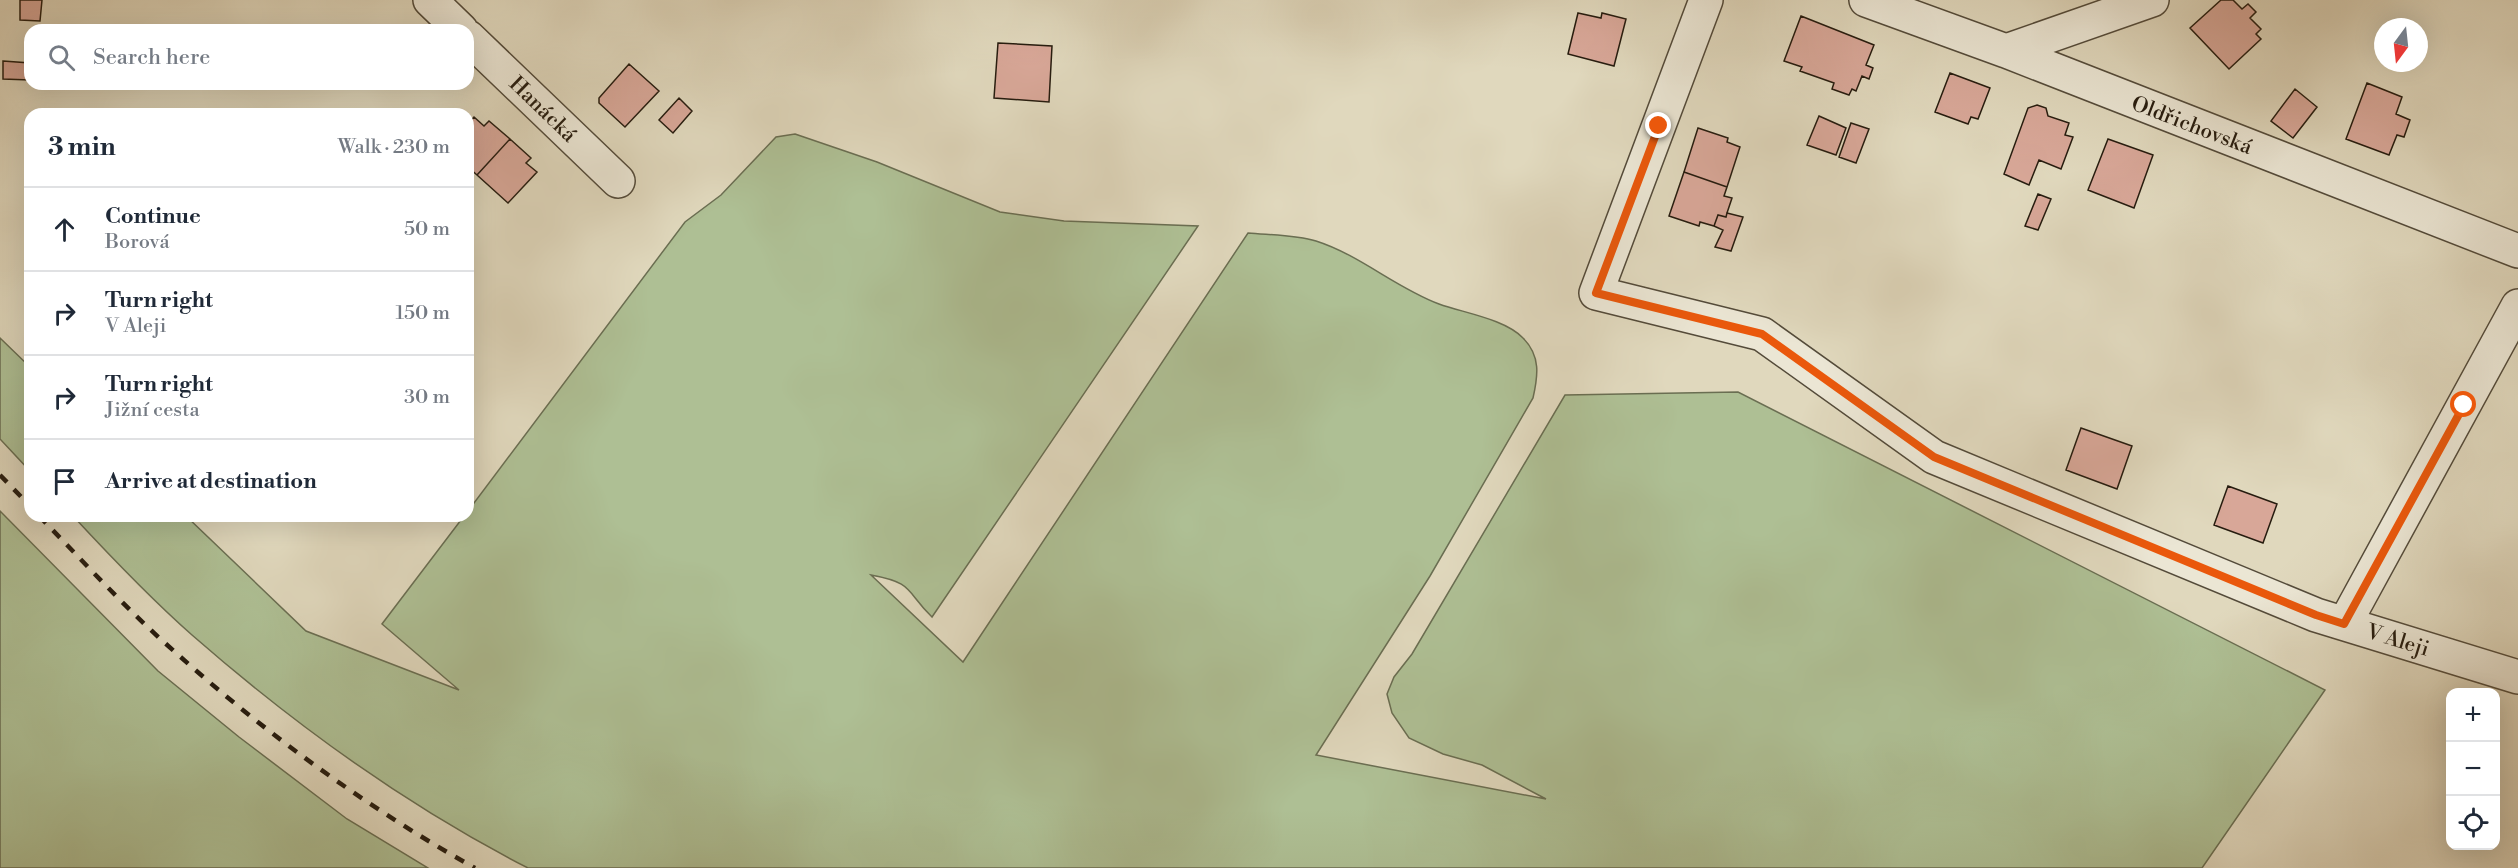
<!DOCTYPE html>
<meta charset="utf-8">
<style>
body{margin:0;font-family:"Libre Bodoni",serif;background:#f6f6f7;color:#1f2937}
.controls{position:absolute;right:18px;bottom:18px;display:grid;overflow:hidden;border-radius:12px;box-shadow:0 6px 24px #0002}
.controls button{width:54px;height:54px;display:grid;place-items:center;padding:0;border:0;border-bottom:2px solid #e0e1e3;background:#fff;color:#1f2937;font:30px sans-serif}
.compass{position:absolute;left:2374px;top:18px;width:54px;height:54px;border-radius:50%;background:#fff;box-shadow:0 6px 24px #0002;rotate:195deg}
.stop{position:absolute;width:18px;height:18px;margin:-14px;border:4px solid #ea580c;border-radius:50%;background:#fff}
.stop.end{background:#ea580c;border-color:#fff;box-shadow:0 2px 6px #0008}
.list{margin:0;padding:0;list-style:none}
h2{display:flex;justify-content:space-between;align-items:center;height:78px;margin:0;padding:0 24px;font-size:26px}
h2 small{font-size:20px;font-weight:400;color:#747a83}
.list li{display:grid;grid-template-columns:39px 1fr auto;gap:18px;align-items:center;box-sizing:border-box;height:84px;padding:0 24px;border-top:2px solid #e0e1e3}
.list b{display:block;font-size:22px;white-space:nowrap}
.list p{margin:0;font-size:20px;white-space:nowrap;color:#747a83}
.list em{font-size:20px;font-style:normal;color:#747a83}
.icon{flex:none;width:33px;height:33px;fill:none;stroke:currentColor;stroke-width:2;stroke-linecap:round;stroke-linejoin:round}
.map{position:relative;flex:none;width:2518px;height:868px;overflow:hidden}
.search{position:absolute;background:#fff;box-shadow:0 6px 24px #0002;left:24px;top:24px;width:450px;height:66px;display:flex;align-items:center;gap:15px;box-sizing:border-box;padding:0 21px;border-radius:18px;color:#747a83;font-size:22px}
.panel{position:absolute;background:#fff;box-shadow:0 6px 24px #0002;left:24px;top:108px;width:450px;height:414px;border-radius:18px}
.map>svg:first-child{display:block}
.green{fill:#aebf94;stroke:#6a6e52;stroke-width:1.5}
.building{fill:#d8a798;stroke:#261c0f;stroke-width:1.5}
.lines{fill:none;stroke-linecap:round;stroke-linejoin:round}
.street-casing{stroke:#544b3a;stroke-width:36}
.street{stroke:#ebe6d4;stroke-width:33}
.rail{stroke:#261c0f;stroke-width:4.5;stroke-dasharray:10 10;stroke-linecap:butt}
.route{stroke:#ea580c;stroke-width:8}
.labels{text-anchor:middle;stroke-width:4.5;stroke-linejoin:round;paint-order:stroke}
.street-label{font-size:21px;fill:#261c0f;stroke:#ebe6d4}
</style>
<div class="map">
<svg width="2518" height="868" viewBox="0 0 2518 868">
<rect width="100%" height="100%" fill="#e0d8bd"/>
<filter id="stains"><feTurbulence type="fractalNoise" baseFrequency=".00333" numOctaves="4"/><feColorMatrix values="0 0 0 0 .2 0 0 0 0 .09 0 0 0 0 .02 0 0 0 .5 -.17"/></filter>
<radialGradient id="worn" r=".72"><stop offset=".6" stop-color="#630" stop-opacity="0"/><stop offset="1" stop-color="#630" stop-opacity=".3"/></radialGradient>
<path class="green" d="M795,134L877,162L1000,212L1064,221L1198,226L932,617C905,591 915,583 871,575L963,662L1248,233C1270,235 1296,235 1316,241C1360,255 1396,288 1439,304C1464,313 1505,319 1523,338C1541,356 1538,376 1533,398L1430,576L1316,755L1546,799L1482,765L1443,754L1409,738L1392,713L1387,694L1394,677L1412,654L1565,395L1738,392L2325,690L2202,868H528C407,806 295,725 192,635C150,598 111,557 73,516H186L306,631L459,690L382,624L464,516H468V511L685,222L721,195L776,137Z
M0,338L30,367V471L0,439Z
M0,511L158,671L239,737L347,819L428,868H0Z"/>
<path class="building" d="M20,0H42L40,21L20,20Z
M2221,0H2233L2242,9L2248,4L2256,12L2250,18L2261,29L2256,34L2261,39L2229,69L2190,28Z
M1578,13L1601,18L1602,13L1626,19L1614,66L1568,54Z
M1801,16L1874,45L1866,65L1873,68L1869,79L1862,76L1856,91L1852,89L1849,95L1832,89L1834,83L1800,71L1802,67L1784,61Z
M998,43L1052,46L1049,102L994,98Z
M3,61L30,63V80L3,79Z
M629,64L659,91L625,127L599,103V98Z
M1950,73L1990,88L1978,119L1971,117L1968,124L1935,112Z
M2367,83L2402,97L2396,114L2410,120L2404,137L2397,135L2389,155L2346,139Z
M2295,89L2317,107L2293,138L2271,121Z
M679,98L692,111L673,133L659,120Z
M2037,105L2046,108L2048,116L2069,123L2065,135L2073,137L2061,169L2039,160L2029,185L2004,174L2028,108Z
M1819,116L1846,128L1836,155L1807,145Z
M474,117L484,126L489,121L510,139L477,175L468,167V124Z
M1851,123L1869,129L1856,163L1839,157Z
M1698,128L1728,138L1727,142L1740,147L1727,187L1684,172Z
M510,139L531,158L526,163L537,172L508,203L477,175Z
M2108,139L2153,155L2134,208L2088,190Z
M1684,172L1727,187L1724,196L1732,198L1727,213L1726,217L1718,215L1714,226L1700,222L1699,226L1669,216Z
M2038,194L2051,199L2038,230L2025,226Z
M1727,213L1743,217L1731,251L1715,247L1723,230L1714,226L1718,215L1726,217Z
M2081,428L2132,446L2117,489L2066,470Z
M2228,486L2277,504L2263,543L2214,525Z"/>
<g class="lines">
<g class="street-casing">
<path id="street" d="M430,0L461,30
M1706,0L1596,293L1762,334L1934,457L2316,615L2518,677
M1866,0L2006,51L2518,251
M468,37L618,181
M2006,51L2152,0
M2345,623L2518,306"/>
</g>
<use href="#street" class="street"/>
<path class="rail" d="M0,475L30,506
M39,516C84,562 127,610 175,652C265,733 369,809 475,868"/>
</g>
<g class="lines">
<path class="route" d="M1659,126L1596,293L1762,334L1934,457L2316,615L2344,624L2464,405"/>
</g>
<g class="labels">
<g class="street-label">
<text transform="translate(543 109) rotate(44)" y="7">Hanácká</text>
<text transform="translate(2192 125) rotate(21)" y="7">Oldřichovská</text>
<text transform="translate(2398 640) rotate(17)" y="7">V Aleji</text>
</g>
</g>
<rect width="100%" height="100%" filter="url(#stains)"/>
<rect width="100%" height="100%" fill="url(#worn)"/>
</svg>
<div class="controls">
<button>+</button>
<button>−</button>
<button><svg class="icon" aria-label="locate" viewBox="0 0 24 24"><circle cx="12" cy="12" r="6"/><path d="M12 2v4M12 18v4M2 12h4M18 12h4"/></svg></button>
</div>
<svg class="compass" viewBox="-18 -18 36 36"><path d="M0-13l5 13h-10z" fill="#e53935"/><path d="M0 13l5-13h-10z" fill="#747a83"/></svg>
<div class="stop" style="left:2464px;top:405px"></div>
<div class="stop end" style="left:1659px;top:126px"></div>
<div class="search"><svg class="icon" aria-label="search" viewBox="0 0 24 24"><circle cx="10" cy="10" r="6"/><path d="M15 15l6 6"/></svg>Search here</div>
<section class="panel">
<h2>3 min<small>Walk · 230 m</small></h2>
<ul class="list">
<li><svg class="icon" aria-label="ahead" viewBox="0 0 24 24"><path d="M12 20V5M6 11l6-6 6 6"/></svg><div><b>Continue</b><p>Borová</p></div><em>50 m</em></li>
<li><svg class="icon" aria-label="right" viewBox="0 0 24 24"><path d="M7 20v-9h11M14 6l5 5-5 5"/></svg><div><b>Turn right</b><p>V Aleji</p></div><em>150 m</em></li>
<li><svg class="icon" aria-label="right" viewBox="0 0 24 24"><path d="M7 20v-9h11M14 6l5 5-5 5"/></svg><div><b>Turn right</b><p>Jižní cesta</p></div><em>30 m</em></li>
<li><svg class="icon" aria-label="arrive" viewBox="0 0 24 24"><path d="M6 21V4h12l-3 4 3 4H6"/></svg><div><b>Arrive at destination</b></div></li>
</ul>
</section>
</div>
